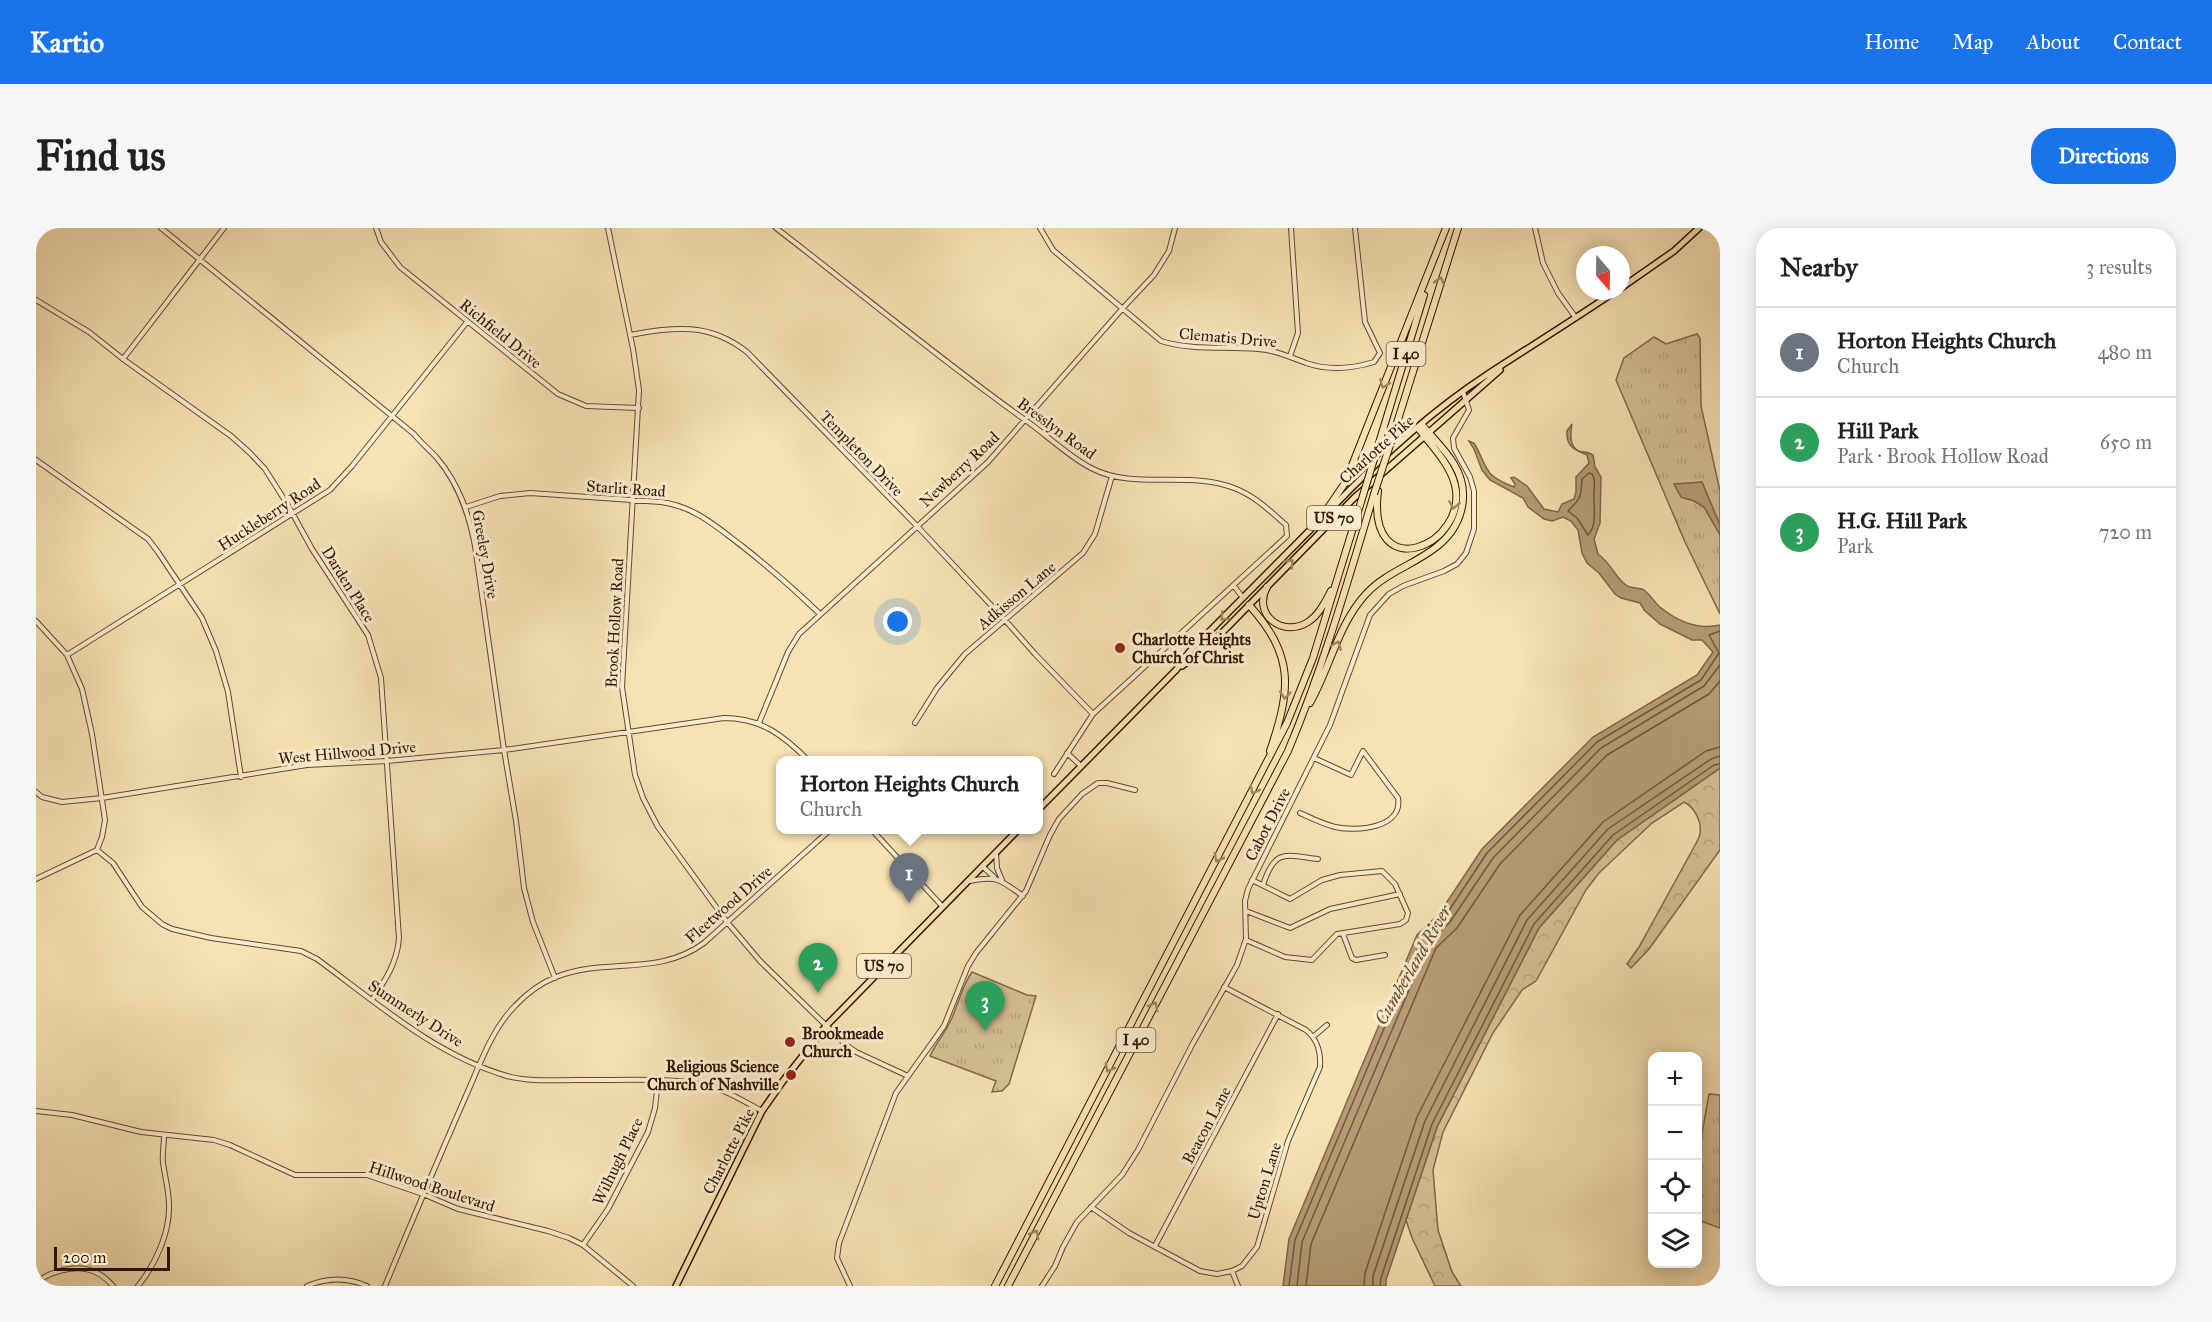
<!DOCTYPE html>
<meta charset="utf-8">
<style>
body{margin:0;font-family:"IM FELL Great Primer",serif;background:#f6f6f6;color:#202124}
.controls{position:absolute;right:18px;bottom:18px;display:grid;overflow:hidden;border-radius:12px;box-shadow:0 3px 15px #0003}
.controls button{width:54px;height:54px;display:grid;place-items:center;padding:0;border:0;border-bottom:2px solid #e0e0e0;background:#fff;color:#202124;font:30px sans-serif}
.compass{position:absolute;left:1540px;top:18px;width:54px;height:54px;border-radius:50%;background:#fff;box-shadow:0 3px 15px #0003;rotate:160deg}
.scale{position:absolute;left:18px;bottom:15px;width:116px;box-sizing:border-box;padding-left:6px;border:3px solid #341500;border-top:0;font-size:16px;line-height:21px;white-space:nowrap;color:#341500;-webkit-text-stroke:4px #faecce;paint-order:stroke}
.you{position:absolute;left:862px;top:394px;width:21px;height:21px;margin:-15px;border:4px solid #fff;border-radius:50%;background:#1a73e8;box-shadow:0 0 0 9px #1a73e833}
.badge{display:grid;place-items:center;width:39px;height:39px;border-radius:50%;background:#1a73e8;color:#fff;font-size:20px;font-weight:700}
.pin{position:absolute;translate:-50% -50px;filter:drop-shadow(0 2px 3px #0008)}
.pin::after{content:'';position:absolute;top:32px;width:21px;height:18px;background:inherit;clip-path:polygon(0 0,100% 0,50% 100%)}
.popup{position:absolute;left:740px;top:528px;width:267px;height:78px;box-sizing:border-box;display:grid;place-content:center;border-radius:12px;background:#fff;filter:drop-shadow(0 2px 4px #0005);font-size:20px;white-space:nowrap;color:#757577}
.popup b{font-size:22px;color:#202124}
.popup::after{content:'';position:absolute;left:50%;top:100%;margin-left:-12px;border:12px solid transparent;border-top-color:#fff}
.list{margin:0;padding:0;list-style:none}
h2{display:flex;justify-content:space-between;align-items:center;height:78px;margin:0;padding:0 24px;font-size:26px}
h2 small{font-size:20px;font-weight:400;color:#757577}
.list li{display:grid;grid-template-columns:39px 1fr auto;gap:18px;align-items:center;box-sizing:border-box;height:90px;padding:0 24px;border-top:2px solid #e0e0e0}
.list b{display:block;font-size:22px;white-space:nowrap}
.list p{margin:0;font-size:20px;white-space:nowrap;color:#757577}
.list em{font-size:20px;font-style:normal;color:#757577}
.icon{flex:none;width:33px;height:33px;fill:none;stroke:currentColor;stroke-width:2;stroke-linecap:round;stroke-linejoin:round}
.map{position:relative;flex:none;width:1684px;height:1058px;overflow:hidden;border-radius:24px}
header{display:flex;align-items:center;gap:36px;box-sizing:border-box;height:84px;padding:0 30px;background:#1a73e8;color:#fff}
header strong{font-size:28px}
nav{display:flex;gap:33px;margin-inline-start:auto;font-size:21px}
.intro{display:flex;align-items:center;justify-content:space-between;box-sizing:border-box;height:144px;padding:0 36px}
h1{margin:0;font-size:42px}
.button{padding:15px 27px;border-radius:24px;background:#1a73e8;color:#fff;font-size:21px;font-weight:700}
main{display:flex;gap:36px;padding:0 36px}
aside{flex:1;background:#fff;border-radius:24px;box-shadow:0 3px 15px #0003}
.map>svg:first-child{display:block}
.grass{fill:url(#grass-tufts);stroke:#856a4a;stroke-width:1.5}
.forest{fill:url(#forest-crowns);stroke:#856a4a;stroke-width:1.5}
.water{fill:#b59c76;stroke:#816647;stroke-width:1.5}
.lines{fill:none;stroke-linecap:round;stroke-linejoin:round}
.shore{stroke:#74583b;stroke-width:1.5}
.minor-casing{stroke:#65482d;stroke-width:6}
.major-casing{stroke:#341500;stroke-width:8}
.highway-casing{stroke:#341500;stroke-width:8}
.minor{stroke:#faecce;stroke-width:4}
.major{stroke:#f7e2b3;stroke-width:5}
.highway{stroke:#f7e2b3;stroke-width:6}
.highway-bridge-casing{stroke:#341500;stroke-width:8;stroke-linecap:butt}
.highway-bridge{stroke:#f7e2b3;stroke-width:6}
.oneway{stroke:#9f8662}
.poi-dot{fill:#8f2418;stroke:#faecce;stroke-width:2}
.labels{text-anchor:middle;stroke-width:6;stroke-linejoin:round;paint-order:stroke}
.shield{fill:#faecce;stroke:#6f563e;stroke-width:1.5}
.shield-label{font-size:15px;font-weight:bold;fill:#341500}
.street-label{font-size:16px;fill:#341500;stroke:#faecce}
.poi-label{font-size:16px;font-weight:bold;fill:#341500;stroke:#faecce;text-anchor:start}
.water-label{font-size:18px;font-style:italic;fill:#684b2f;stroke:#faecce}
</style>
<header>
<strong>Kartio</strong>
<nav><a>Home</a><a>Map</a><a>About</a><a>Contact</a></nav>
</header>
<div class="intro"><h1>Find us</h1><a class="button">Directions</a></div>
<main>
<div class="map">
<svg width="1684" height="1058" viewBox="0 0 1684 1058">
<defs>
<pattern id="grass-tufts" width="24" height="20" patternUnits="userSpaceOnUse" patternTransform="scale(1.5)"><rect width="24" height="20" fill="#d6bf95"/><path d="M3 7l-1-3M5 7V3M7 7l1-3M15 17l-1-3M17 17v-4M19 17l1-3" fill="none" stroke="#b8a37f"/></pattern>
<pattern id="forest-crowns" width="20" height="18" patternUnits="userSpaceOnUse" patternTransform="scale(1.5)"><rect width="20" height="18" fill="#d6bf95"/><path d="M2 6a3 3 0 1 1 6 0M12 15a3 3 0 1 1 6 0" fill="none" stroke="#b8a37f"/></pattern>
</defs>
<rect width="100%" height="100%" fill="#f7e2b3"/>
<filter id="stains"><feTurbulence type="fractalNoise" baseFrequency=".00333" numOctaves="4"/><feColorMatrix values="0 0 0 0 .2 0 0 0 0 .09 0 0 0 0 .02 0 0 0 .5 -.17"/></filter>
<radialGradient id="worn" r=".72"><stop offset=".6" stop-color="#630" stop-opacity="0"/><stop offset="1" stop-color="#630" stop-opacity=".3"/></radialGradient>
<path class="grass" d="M1661,106L1664,110L1665,178L1684,263V386L1649,314L1580,152L1588,130L1618,109L1630,116Z
M936,744L991,767L1000,768L973,856L966,863L956,864L960,853L894,828C900,815 909,805 915,792C922,777 926,758 936,744Z
M1673,866L1684,867V1000L1662,992V927Z"/>
<path class="forest" d="M1684,540V622L1613,721L1595,740L1591,736L1603,719L1658,619C1660,615 1664,609 1664,605C1666,593 1658,579 1648,574L1616,595L1563,645L1550,662L1500,753L1486,762L1457,805L1407,904L1397,942L1402,1002L1416,1044L1425,1058H1399L1376,1010L1370,992L1401,899L1503,700L1581,612Z"/>
<path class="water" d="M1536,196C1535,203 1532,219 1543,223C1549,225 1551,223 1557,227L1559,239L1565,249L1564,295L1558,311L1562,326C1577,337 1578,349 1590,357C1595,361 1602,359 1608,362C1614,366 1618,374 1624,379C1641,393 1662,402 1684,397V540L1581,612L1503,700L1401,899L1350,1052V1058H1247L1253,1011L1381,707L1403,686L1446,621L1557,509L1661,447L1677,424L1666,412H1656L1624,396L1608,382L1604,375L1585,370L1579,366L1563,345L1551,335L1546,325L1542,302L1535,293L1527,289L1516,293L1508,291L1492,279L1487,270L1454,252L1446,242L1438,221L1433,213L1438,215C1453,240 1445,246 1478,259L1479,256L1475,250L1478,249L1491,258L1508,281L1522,284L1526,276L1538,271L1540,264V249L1553,235L1551,227C1539,222 1530,219 1531,203Z
M1666,254L1684,297V307L1668,279L1658,273L1645,269L1638,256Z"/>
<g class="lines">
<path class="shore" d="M1553,245L1556,246C1561,254 1557,261 1558,270C1558,282 1561,298 1552,307L1541,290L1532,283C1545,270 1545,270 1546,251Z
M1253,1058L1259,1012L1386,710L1408,690L1451,625L1561,514L1665,452L1683,425L1673,407L1684,403
M1261,1058L1266,1014L1393,715L1414,694L1457,630L1565,520L1668,458L1684,437
M1270,1058L1275,1016L1400,720L1421,700L1464,636L1571,527L1673,466L1684,453
M1328,1058L1329,1045L1381,889L1484,687L1567,594L1670,523L1684,519
M1337,1058V1048L1389,893L1491,692L1572,601L1675,531L1684,528
M1344,1058L1345,1050L1396,896L1498,696L1577,607L1678,537L1684,536"/>
<g class="minor-casing">
<path id="minor" d="M125,0L378,206C385,215 394,222 401,230C423,256 433,286 439,318L468,522L480,593L488,660L497,694L519,750
M340,0L345,14L364,39L522,166L550,178L603,180
M572,0L597,121L603,162L586,459L599,547L607,570L622,599L691,694L724,733L810,817L820,824L872,848
M740,0C822,63 901,129 985,189C1009,205 1030,227 1055,240C1099,263 1152,242 1198,260C1219,268 1233,282 1250,297L1251,308L1057,486L1018,546
M1004,0L1017,22L1125,113C1157,123 1189,118 1222,121C1239,122 1254,129 1270,135C1293,143 1315,141 1338,134L1344,125L1329,94L1319,0
M1499,0L1507,35L1522,65L1540,90
M0,72L53,104L87,131L195,208L213,224L229,241L253,279L276,321L332,407L345,450L363,710C361,735 350,751 336,772
M594,107C639,99 673,94 711,124L880,297L969,392L999,426L1057,486
M1254,128L1262,105L1255,0
M87,131L188,0
M0,232L112,311L122,324L166,390L180,423L192,464L205,549
M430,279L464,268L494,265L625,274C658,278 681,299 706,318C734,340 759,362 784,386
M1198,358L1207,370
M0,393L31,427L46,461L56,506L69,592L66,609L61,622L0,651
M31,427L294,262L316,238L431,94
M723,495L752,424L763,406L952,234L1086,81L1118,47L1133,23L1139,0
M879,495L901,460L929,426L1047,325L1059,306L1076,248
M1031,525L1045,538
M0,564L6,569L26,574L66,570L271,537L351,533L468,522L688,490C725,490 747,507 772,532
M1264,585C1275,590 1287,596 1299,599C1321,604 1367,600 1362,570L1327,523L1315,547L1278,530
M836,602L906,678
M61,622L77,635L106,679L126,696L136,701L175,710L265,723L281,731C341,775 399,827 471,848C493,854 517,852 540,852C582,853 647,847 685,862C700,868 713,876 726,883
M960,625L961,640L966,652
M946,638L958,649
M934,653C962,647 964,652 987,668
M1227,657C1239,620 1249,627 1282,631
M1210,683L1254,700L1294,681L1364,666
M1307,706L1316,730L1320,732L1349,727
M1210,712L1249,729L1276,732L1301,706L1364,696L1370,692L1372,685L1359,656L1346,643L1304,647L1286,652L1254,671L1216,652
M1278,808L1291,797
M0,883L36,887L105,904L178,912L194,917L259,947H331L387,966L422,981L512,1003L533,1010L547,1017L597,1058
M1055,979L1093,1005L1164,1043L1181,1046L1196,1043L1206,1038L1221,1019L1252,913L1284,839C1285,824 1282,812 1270,802L1188,759
M547,1017L572,981L612,904L619,880L622,853
M1119,1018L1242,786
M1196,1043L1202,1058
M0,1056C10,1044 39,1037 54,1042C64,1045 71,1051 77,1058
M102,1058C119,1037 134,1005 133,977C133,963 129,949 127,935C126,926 128,917 128,908
M271,1058C292,1049 311,1049 331,1058
M349,1058C375,995 402,932 429,870C443,839 455,802 479,778C490,766 505,755 520,749C570,729 622,749 668,715L794,602
M814,1058L801,1030L803,1015L860,865L908,798L932,738L940,725L990,663L1014,607L1023,591L1046,566L1062,555H1071L1099,562
M1006,1058L1019,1038L1027,1019L1041,994L1086,947L1102,922L1156,817L1201,737L1210,711L1209,673L1212,661L1294,497L1334,387L1353,366L1367,358L1408,343L1421,336L1430,325L1438,301V263L1434,249L1418,220L1417,210L1433,182L1427,164"/>
</g>
<g class="major-casing">
<path id="major" d="M1585,60L1638,23L1663,0
M1292,284C1337,237 1394,184 1449,148C1492,120 1537,92 1580,63
M1146,438L1175,416L1318,270L1464,142
M1002,582L1140,442L1154,423L1285,291
M640,1058L726,883L747,853L790,798L982,602"/>
</g>
<g class="highway-casing">
<path id="highway" d="M1354,217L1422,0
M1339,228L1388,67
M1342,263C1330,360 1433,318 1419,257C1414,236 1395,217 1382,200
M1283,293L1309,255L1410,0
M1231,359C1216,387 1247,410 1272,394C1283,387 1289,374 1295,363
M1213,377C1259,428 1255,461 1234,523
M1274,475C1294,440 1302,396 1330,366C1349,345 1377,337 1399,320C1426,300 1436,266 1418,236C1410,222 1396,209 1386,197
M959,1058L1251,495L1277,430L1325,274
M972,1058L1252,523C1287,440 1312,353 1338,266"/>
</g>
<use href="#minor" class="minor"/>
<use href="#major" class="major"/>
<use href="#highway" class="highway"/>
<g class="highway-bridge-casing">
<path id="highway-bridge" d="M1338,266L1354,217
M1325,274L1339,228"/>
</g>
<use href="#highway-bridge" class="highway-bridge"/>
</g>
<defs><path id="oneway-chevron" d="M-2-3.5L2.5 0L-2 3.5" fill="none" stroke-width="1.6" stroke-linecap="round" stroke-linejoin="round" transform="scale(1.5)"/></defs>
<g class="oneway">
<use href="#oneway-chevron" transform="translate(1404 53) rotate(-73)"/>
<use href="#oneway-chevron" transform="translate(1348 156) rotate(112)"/>
<use href="#oneway-chevron" transform="translate(1418 277) rotate(99)"/>
<use href="#oneway-chevron" transform="translate(1254 335) rotate(-46)"/>
<use href="#oneway-chevron" transform="translate(1188 389) rotate(135)"/>
<use href="#oneway-chevron" transform="translate(1301 417) rotate(-67)"/>
<use href="#oneway-chevron" transform="translate(1249 467) rotate(96)"/>
<use href="#oneway-chevron" transform="translate(1218 562) rotate(118)"/>
<use href="#oneway-chevron" transform="translate(1182 630) rotate(118)"/>
<use href="#oneway-chevron" transform="translate(1118 778) rotate(-62)"/>
<use href="#oneway-chevron" transform="translate(1073 840) rotate(118)"/>
<use href="#oneway-chevron" transform="translate(999 1006) rotate(-62)"/>
</g>
<g class="poi-dot">
<circle cx="1084" cy="420" r="6"/>
<circle cx="754" cy="814" r="6"/>
<circle cx="755" cy="847" r="6"/>
</g>
<g class="labels">
<g class="shield">
<rect x="1350.5" y="114" width="39" height="24" rx="4.5"/>
<rect x="1271" y="278" width="54" height="24" rx="4.5"/>
<rect x="821" y="726" width="54" height="24" rx="4.5"/>
<rect x="1080.5" y="800" width="39" height="24" rx="4.5"/>
</g>
<g class="shield-label">
<text x="1370" y="131">I 40</text>
<text x="1298" y="295">US 70</text>
<text x="848" y="743">US 70</text>
<text x="1100" y="817">I 40</text>
</g>
<g class="street-label">
<text transform="translate(465 105) rotate(39)" y="6">Richfield Drive</text>
<text transform="translate(1192 109) rotate(5)" y="6">Clematis Drive</text>
<text transform="translate(1021 200) rotate(36)" y="6">Bresslyn Road</text>
<text transform="translate(1340 221) rotate(-42)" y="6">Charlotte Pike</text>
<text transform="translate(826 225) rotate(46)" y="6">Templeton Drive</text>
<text transform="translate(923 241) rotate(-43)" y="6">Newberry Road</text>
<text transform="translate(590 260) rotate(4)" y="6">Starlit Road</text>
<text transform="translate(233 286) rotate(-33)" y="6">Huckleberry Road</text>
<text transform="translate(450 326) rotate(80)" y="6">Greeley Drive</text>
<text transform="translate(313 356) rotate(58)" y="6">Darden Place</text>
<text transform="translate(980 367) rotate(-40)" y="6">Adkisson Lane</text>
<text transform="translate(578 395) rotate(-87)" y="6">Brook Hollow Road</text>
<text transform="translate(311 524) rotate(-5)" y="6">West Hillwood Drive</text>
<text transform="translate(1231 596) rotate(-63)" y="6">Cabot Drive</text>
<text transform="translate(692 676) rotate(-41)" y="6">Fleetwood Drive</text>
<text transform="translate(380 785) rotate(33)" y="6">Summerly Drive</text>
<text transform="translate(1170 897) rotate(-62)" y="6">Beacon Lane</text>
<text transform="translate(692 923) rotate(-63)" y="6">Charlotte Pike</text>
<text transform="translate(581 933) rotate(-64)" y="6">Wilhugh Place</text>
<text transform="translate(1228 953) rotate(-73)" y="6">Upton Lane</text>
<text transform="translate(396 958) rotate(18)" y="6">Hillwood Boulevard</text>
</g>
<g class="poi-label">
<text x="1096" y="417">Charlotte Heights<tspan x="1096" dy="18">Church of Christ</tspan></text>
<text x="766" y="811">Brookmeade<tspan x="766" dy="18">Church</tspan></text>
<text x="743" y="844" text-anchor="end">Religious Science<tspan x="743" dy="18">Church of Nashville</tspan></text>
</g>
<g class="water-label">
<text transform="translate(1377 737) rotate(-60)" y="6">Cumberland River</text>
</g>
</g>
<rect width="100%" height="100%" filter="url(#stains)"/>
<rect width="100%" height="100%" fill="url(#worn)"/>
</svg>
<div class="controls">
<button>+</button>
<button>−</button>
<button><svg class="icon" aria-label="locate" viewBox="0 0 24 24"><circle cx="12" cy="12" r="6"/><path d="M12 2v4M12 18v4M2 12h4M18 12h4"/></svg></button>
<button><svg class="icon" aria-label="layers" viewBox="0 0 24 24"><path d="M12 4l9 5-9 5-9-5zM3 14l9 5 9-5"/></svg></button>
</div>
<svg class="compass" viewBox="-18 -18 36 36"><path d="M0-13l5 13h-10z" fill="#e53935"/><path d="M0 13l5-13h-10z" fill="#757577"/></svg>
<div class="scale">200 m</div>
<div class="you"></div>
<div class="pin badge" style="left:873px;top:675px;background:#6b7280">1</div>
<div class="popup"><b>Horton Heights Church</b>Church</div>
<div class="pin badge" style="left:782px;top:765px;background:#2e9e5b">2</div>
<div class="pin badge" style="left:949px;top:803px;background:#2e9e5b">3</div>
</div>
<aside>
<h2>Nearby<small>3 results</small></h2>
<ul class="list">
<li><span class="badge" style="background:#6b7280">1</span><div><b>Horton Heights Church</b><p>Church</p></div><em>480 m</em></li>
<li><span class="badge" style="background:#2e9e5b">2</span><div><b>Hill Park</b><p>Park · Brook Hollow Road</p></div><em>650 m</em></li>
<li><span class="badge" style="background:#2e9e5b">3</span><div><b>H.G. Hill Park</b><p>Park</p></div><em>720 m</em></li>
</ul>
</aside>
</main>
